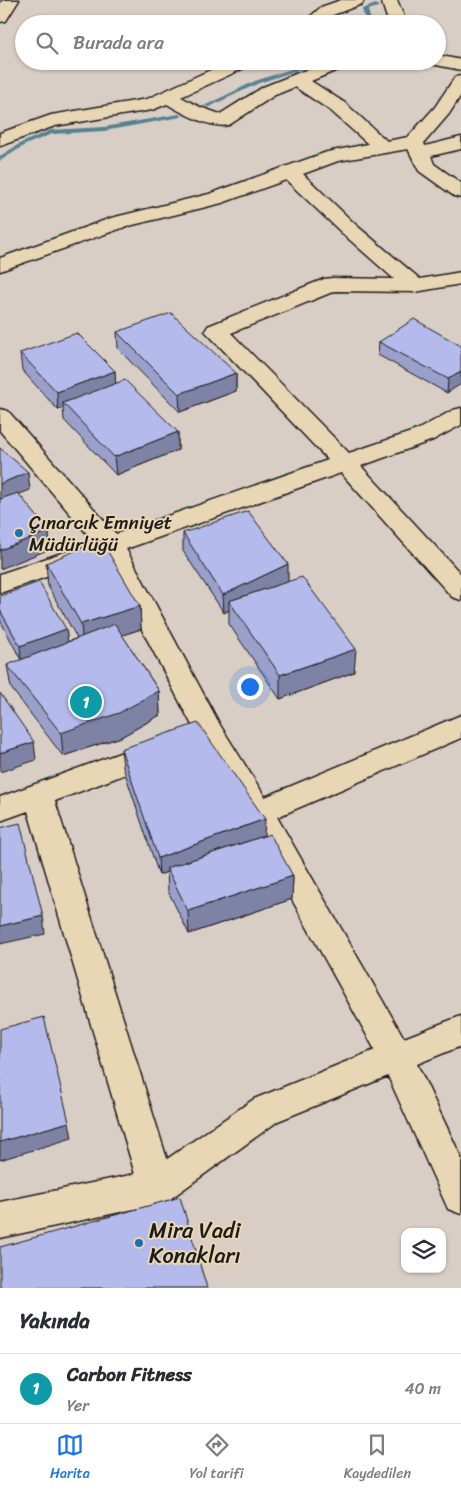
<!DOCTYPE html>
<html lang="tr">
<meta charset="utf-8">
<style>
body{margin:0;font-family:Sriracha,sans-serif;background:#f7f7f7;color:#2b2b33}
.controls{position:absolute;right:15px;bottom:15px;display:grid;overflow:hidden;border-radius:10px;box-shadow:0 1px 4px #0004}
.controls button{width:45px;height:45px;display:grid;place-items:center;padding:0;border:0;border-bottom:1px solid #e1e1e2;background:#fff;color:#2b2b33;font:25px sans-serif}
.you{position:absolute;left:249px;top:686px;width:18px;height:18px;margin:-12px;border:4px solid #fff;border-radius:50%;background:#1a73e8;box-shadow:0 0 0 8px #1a73e833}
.badge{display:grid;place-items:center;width:32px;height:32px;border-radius:50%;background:#1a73e8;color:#fff;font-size:16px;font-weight:700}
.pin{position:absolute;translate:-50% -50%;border:2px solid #fff;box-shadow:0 1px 5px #0006}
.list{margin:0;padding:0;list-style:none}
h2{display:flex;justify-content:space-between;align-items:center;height:65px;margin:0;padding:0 20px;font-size:21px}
h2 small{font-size:16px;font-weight:400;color:#7c7c81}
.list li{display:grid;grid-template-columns:32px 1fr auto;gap:15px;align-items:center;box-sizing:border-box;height:70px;padding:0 20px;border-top:1px solid #e1e1e2}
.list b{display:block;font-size:19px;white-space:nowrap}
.list p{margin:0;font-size:16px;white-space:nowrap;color:#7c7c81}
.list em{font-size:16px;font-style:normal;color:#7c7c81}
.icon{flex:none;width:28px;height:28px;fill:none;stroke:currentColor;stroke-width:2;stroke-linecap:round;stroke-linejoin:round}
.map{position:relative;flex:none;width:461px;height:1288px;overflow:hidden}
.search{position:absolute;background:#fff;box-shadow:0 1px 4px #0004;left:15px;right:15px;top:15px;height:55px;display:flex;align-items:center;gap:12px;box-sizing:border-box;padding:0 18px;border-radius:28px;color:#7c7c81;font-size:19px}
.sheet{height:135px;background:#fff}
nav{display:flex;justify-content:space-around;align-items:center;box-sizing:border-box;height:70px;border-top:1px solid #e1e1e2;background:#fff;font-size:14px;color:#7c7c81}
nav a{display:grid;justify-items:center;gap:2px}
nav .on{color:#1a73e8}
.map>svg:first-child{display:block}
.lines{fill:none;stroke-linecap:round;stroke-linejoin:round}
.stream{fill:#578292;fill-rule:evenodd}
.minor-casing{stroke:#1c1c1c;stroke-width:3}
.minor{fill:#e9d6b4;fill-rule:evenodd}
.wall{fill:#9ba0cb;stroke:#1c1c1c}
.shaded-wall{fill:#7e82a5;stroke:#1c1c1c}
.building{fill:#b4baec;stroke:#1c1c1c}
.poi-dot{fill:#1f6fb2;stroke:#e9d6b4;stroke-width:2}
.labels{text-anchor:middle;stroke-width:4;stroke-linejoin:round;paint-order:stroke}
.poi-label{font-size:19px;fill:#1c1c1c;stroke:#e9d6b4;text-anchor:start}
.near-poi-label{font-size:22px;fill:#1c1c1c;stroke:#e9d6b4;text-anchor:start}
</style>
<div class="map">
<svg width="461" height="1288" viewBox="0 0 461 1288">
<rect width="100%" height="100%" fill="#d9cec5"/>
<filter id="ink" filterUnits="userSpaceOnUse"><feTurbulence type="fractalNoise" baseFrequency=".02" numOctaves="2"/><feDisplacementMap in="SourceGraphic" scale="10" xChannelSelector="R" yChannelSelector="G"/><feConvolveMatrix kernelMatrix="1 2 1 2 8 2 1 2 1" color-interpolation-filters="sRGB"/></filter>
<g filter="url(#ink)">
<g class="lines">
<path class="stream" d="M376,4L379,6L378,7L368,10L372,24H366L362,9Z
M315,61H325L259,83L209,107L204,106L255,81Z
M179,114L182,116L181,117L104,131L52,134L25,145L0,161V156L21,143L51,130L104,127Z"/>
<g class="minor-casing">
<path id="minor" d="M3,0H19L6,21L0,22V4Z
M341,0H364L362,4L333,15L321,24H302L321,7Z
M381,0H397L407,24H389Z
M437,55L461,60V70L431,64L429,61H437Z
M230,61H254L251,65L181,97L200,107L220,114L263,87L323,63L330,61H361L358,65L335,71L311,81L345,103L387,141L408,137L435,107L455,77L461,76V95L449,114L424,143L425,146L461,137V149L431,156L434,164L461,183V198L454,196L419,171L408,149L338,161L303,174L356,225L420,279L461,272V284L415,292L335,291L231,333L349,453L417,430L453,410L461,408V425L433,440L361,466L461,574V600L452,597L341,473L126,549L220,725L265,797L461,715V738L277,817L404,1038L461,1016V1046L417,1064L461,1157V1214L448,1209L388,1076L278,1121L170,1199L157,1204L0,1238V1202L135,1174L28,811L0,821V797L158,739L168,742L173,750L168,758L55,801L167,1159L254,1099L375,1050L248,820L195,731L104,557L0,593V574L94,542L0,431V409L8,411L116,534L328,460L205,331L208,326L324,279L332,278L394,279L342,233L286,180L222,203L125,227L0,271V258L111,218L209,194L327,152L368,144L331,111L295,87L275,95L229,125C211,129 182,113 167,104L152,110L55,126L0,146V133L51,115L147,99Z"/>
</g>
<use href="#minor" class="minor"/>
</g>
<path class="wall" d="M117,332L236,373V391L180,412L118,349Z
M379,342L461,346L447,393L378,355Z
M20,353L115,371V383L178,432V450L116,475L64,420L63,408L58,410L22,370Z
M183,533L288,582L354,672L280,699L229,624V610L224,613L183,551Z
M46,563L140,606L141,629L122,635L159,691L160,715L121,737L63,756L11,688L7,665L21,660L0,620V596L67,642L77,638L48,586Z
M121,749L264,836L293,876L292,899L189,934L168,891L167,872L159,875L123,767Z"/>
<path class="shaded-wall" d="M115,371L116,389L63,403V408L58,410L57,392Z
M461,372V384L447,393L448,379Z
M236,373V391L180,412L179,394Z
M178,432V450L116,475L114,457Z
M28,472L30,490L0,502V484Z
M49,531L50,549L0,569V550Z
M288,564V582L229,601V610L224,613L223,595Z
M140,606L141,629L83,648L81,624Z
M66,629L68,642L21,660L20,646Z
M356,649L354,672L280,699V675Z
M159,691L160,715L121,737L63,756L61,733Z
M34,742L36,760L0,772V753Z
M265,819L264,836L167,868V872L159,875L158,858Z
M293,876L292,899L189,934L188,911Z
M43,916L45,934L0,944V926Z
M69,1122L72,1138L0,1160V1142Z"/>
<path class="building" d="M171,313L236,373L179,394L117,332Z
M414,319L461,346V372L448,379L379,342Z
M77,333L115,371L57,392L20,353Z
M125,380L178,432L114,457L63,403Z
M0,448L28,472L0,484Z
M18,493L49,531L0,550V499Z
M248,511L288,564L223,595L183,533Z
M101,540L140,606L81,624L46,563Z
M302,577L356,649L280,675L229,601Z
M39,582L66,629L20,646L0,610V596Z
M115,624L159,691L119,713L61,733L7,665Z
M0,693L34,742L0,753Z
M198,723L265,819L158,858L121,749Z
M20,823L43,916L0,926V828Z
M270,834L293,876L188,911L167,868Z
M44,1017L69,1122L0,1142V1029Z
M180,1197L207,1288H0V1247Z"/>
</g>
<g class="poi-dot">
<circle cx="19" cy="533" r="5"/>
<circle cx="139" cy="1243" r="5"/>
</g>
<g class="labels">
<g class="poi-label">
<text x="29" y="529">Çınarcık Emniyet<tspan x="29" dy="22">Müdürlüğü</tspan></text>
</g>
<g class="near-poi-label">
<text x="149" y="1238">Mira Vadi<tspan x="149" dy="25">Konakları</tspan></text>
</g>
</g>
</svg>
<div class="controls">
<button><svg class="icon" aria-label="layers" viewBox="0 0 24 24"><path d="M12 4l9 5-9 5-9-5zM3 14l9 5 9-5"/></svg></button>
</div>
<div class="you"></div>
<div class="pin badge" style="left:86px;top:702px;background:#0f9aa8">1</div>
<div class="search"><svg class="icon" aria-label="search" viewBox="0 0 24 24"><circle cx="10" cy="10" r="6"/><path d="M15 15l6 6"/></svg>Burada ara</div>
</div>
<section class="sheet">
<h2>Yakında<small></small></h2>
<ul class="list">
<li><span class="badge" style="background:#0f9aa8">1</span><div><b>Carbon Fitness</b><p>Yer</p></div><em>40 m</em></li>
</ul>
</section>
<nav>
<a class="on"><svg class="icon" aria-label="map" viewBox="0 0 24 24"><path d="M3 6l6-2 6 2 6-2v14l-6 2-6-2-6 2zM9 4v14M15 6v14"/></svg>Harita</a>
<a><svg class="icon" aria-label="directions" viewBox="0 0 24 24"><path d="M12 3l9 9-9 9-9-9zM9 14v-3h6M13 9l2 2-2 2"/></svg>Yol tarifi</a>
<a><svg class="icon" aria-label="saved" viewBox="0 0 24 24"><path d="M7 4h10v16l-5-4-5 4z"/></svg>Kaydedilen</a>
</nav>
